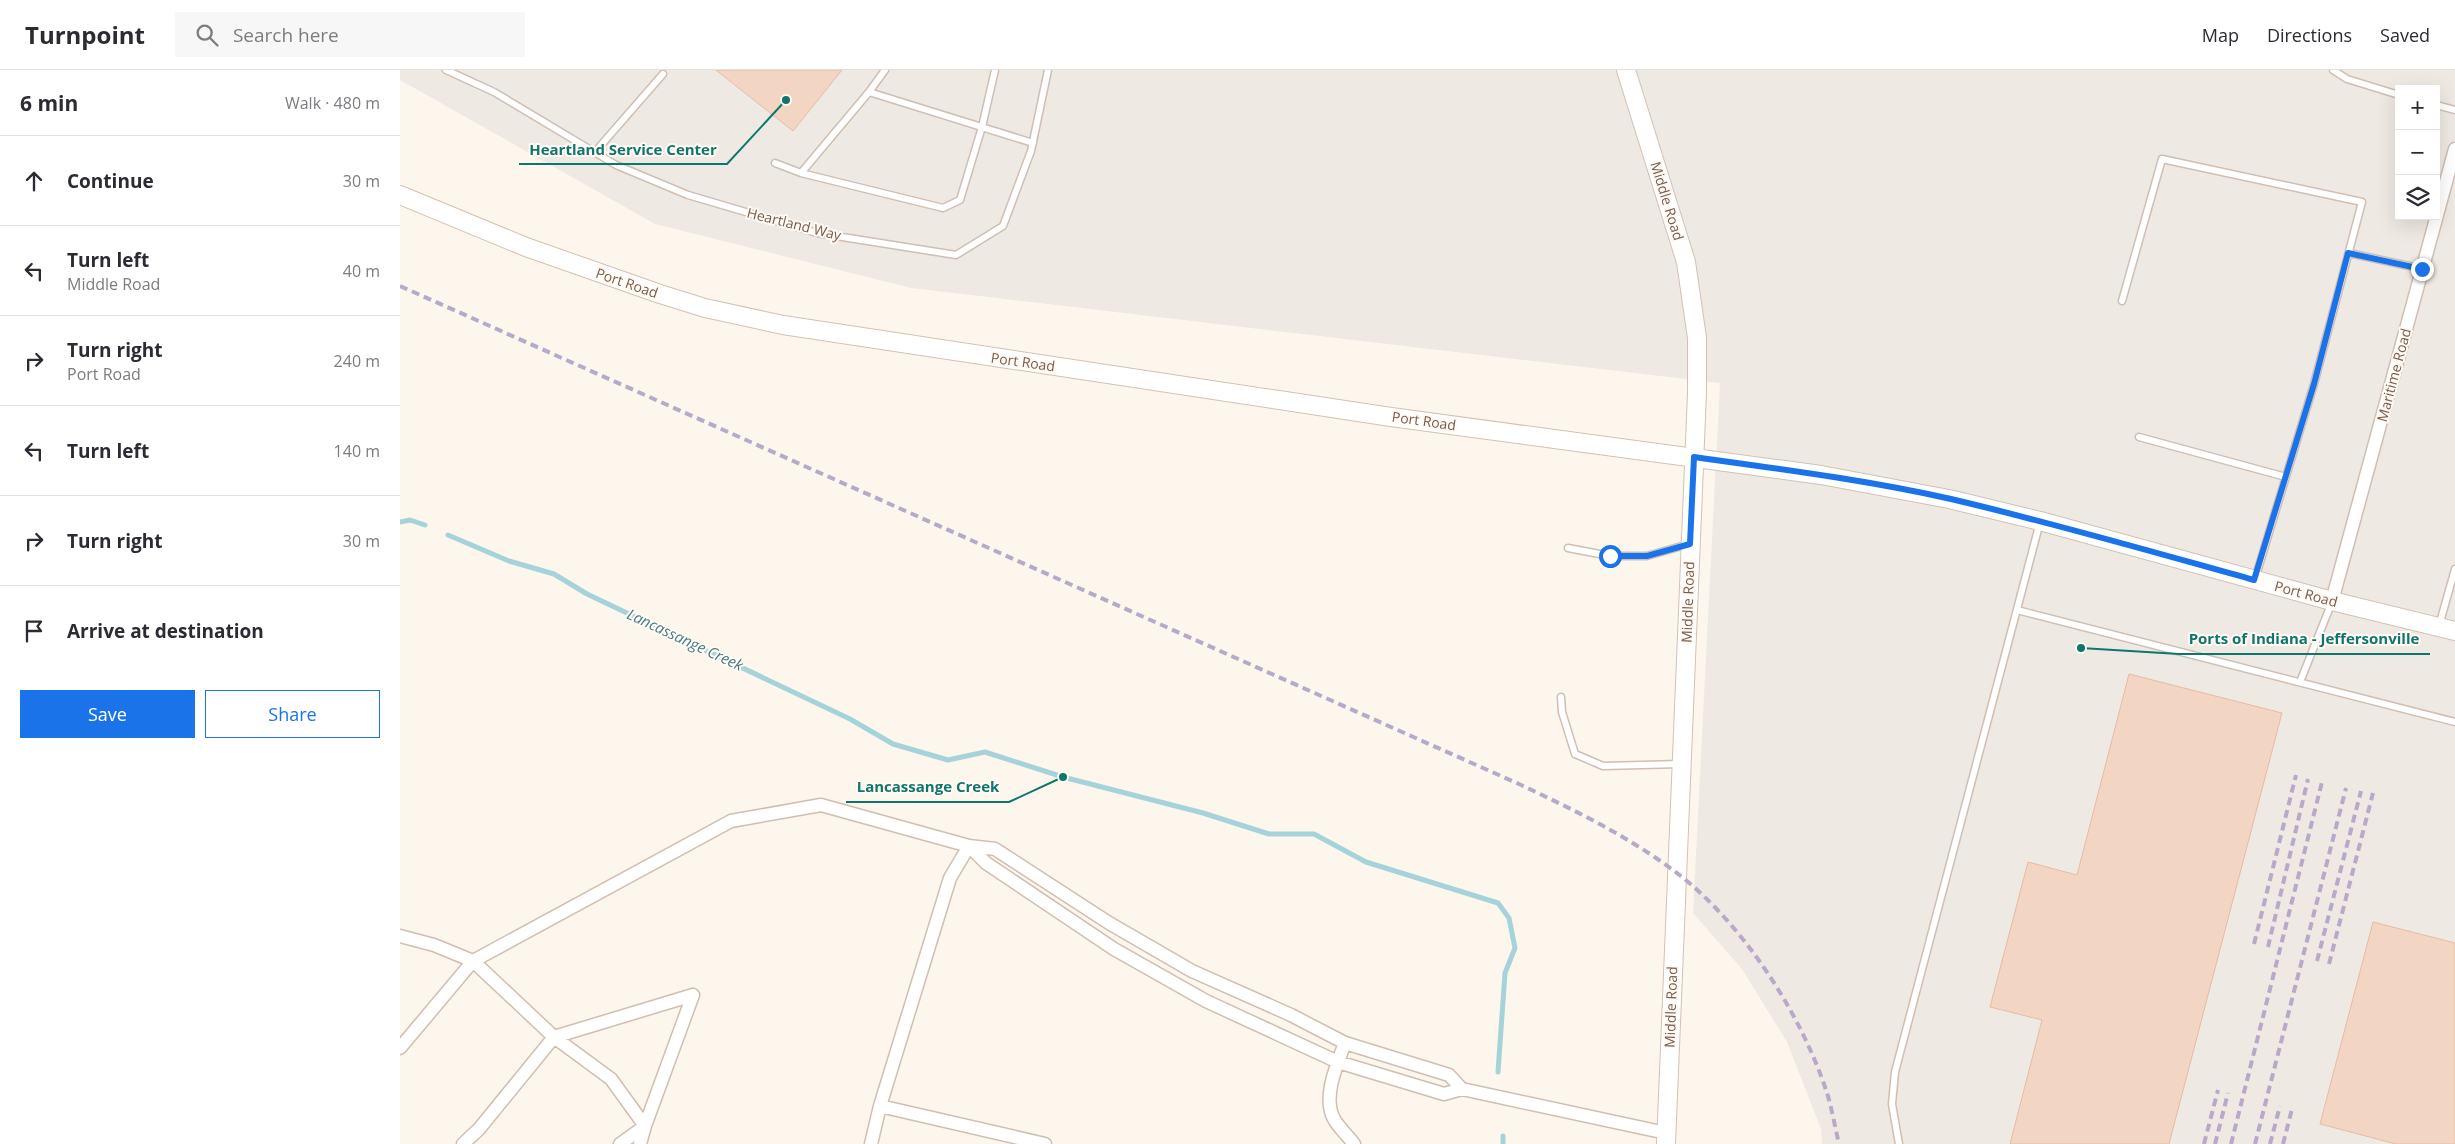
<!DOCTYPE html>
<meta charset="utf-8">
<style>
body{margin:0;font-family:"Open Sans",sans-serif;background:#f7f7f7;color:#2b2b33}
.controls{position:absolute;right:15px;top:15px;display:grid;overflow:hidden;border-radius:0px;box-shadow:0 5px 20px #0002}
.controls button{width:45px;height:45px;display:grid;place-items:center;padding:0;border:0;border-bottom:1px solid #e1e1e2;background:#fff;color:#2b2b33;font:25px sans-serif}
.stop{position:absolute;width:15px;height:15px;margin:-11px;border:4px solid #1a73e8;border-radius:50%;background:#fff}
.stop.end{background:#1a73e8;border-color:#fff;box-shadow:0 1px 5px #0008}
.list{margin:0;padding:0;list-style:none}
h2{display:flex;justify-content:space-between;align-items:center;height:65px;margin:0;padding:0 20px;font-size:21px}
h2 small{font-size:16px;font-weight:400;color:#7c7c81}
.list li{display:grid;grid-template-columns:32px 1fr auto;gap:15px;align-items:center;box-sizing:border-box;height:90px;padding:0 20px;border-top:1px solid #e1e1e2}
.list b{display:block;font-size:19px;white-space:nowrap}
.list p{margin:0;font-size:16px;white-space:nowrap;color:#7c7c81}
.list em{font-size:16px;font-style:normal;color:#7c7c81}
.actions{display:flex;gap:10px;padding:15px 20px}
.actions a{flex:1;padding:11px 0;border:1px solid #1a73e8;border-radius:0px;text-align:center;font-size:18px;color:#1a73e8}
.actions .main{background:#1a73e8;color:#fff}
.icon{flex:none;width:28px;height:28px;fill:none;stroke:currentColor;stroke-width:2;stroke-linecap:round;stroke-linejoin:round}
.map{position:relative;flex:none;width:2055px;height:1074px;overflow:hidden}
header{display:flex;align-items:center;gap:30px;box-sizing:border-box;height:70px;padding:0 25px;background:#fff;border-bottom:1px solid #e1e1e2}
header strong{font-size:24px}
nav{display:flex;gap:28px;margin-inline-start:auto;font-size:18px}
.search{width:350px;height:45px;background:#f7f7f7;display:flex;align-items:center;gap:12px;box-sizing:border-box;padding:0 18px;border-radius:0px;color:#7c7c81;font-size:19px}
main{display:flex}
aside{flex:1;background:#fff}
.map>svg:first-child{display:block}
.industrial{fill:#efe9e4;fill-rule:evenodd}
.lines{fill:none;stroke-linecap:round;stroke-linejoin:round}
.stream{stroke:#a5d3da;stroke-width:5}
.building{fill:#f3d5c3;stroke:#e6bba3}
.lane-casing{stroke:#d1beb0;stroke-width:9}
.street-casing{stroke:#d1beb0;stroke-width:15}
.secondary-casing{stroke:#d6c0b0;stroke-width:20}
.lane{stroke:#fff;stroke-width:6}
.street{stroke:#fff;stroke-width:12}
.secondary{stroke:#fff;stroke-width:18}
.rail{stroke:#b9a8c9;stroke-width:4;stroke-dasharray:8 5;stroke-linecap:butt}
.route{stroke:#1a73e8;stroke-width:6}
.labels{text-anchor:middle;stroke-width:4;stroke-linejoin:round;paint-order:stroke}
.street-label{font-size:14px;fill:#7a5c4d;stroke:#fffaf3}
.water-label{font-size:15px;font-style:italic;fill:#437c86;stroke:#fffaf3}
.leader{fill:none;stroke:#0f766e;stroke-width:2}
.callout-dot{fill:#0f766e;stroke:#fffaf3;stroke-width:2}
.callout-label{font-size:15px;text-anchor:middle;font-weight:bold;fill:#0f766e;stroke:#fffaf3;stroke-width:4;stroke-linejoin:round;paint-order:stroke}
</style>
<header>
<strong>Turnpoint</strong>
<div class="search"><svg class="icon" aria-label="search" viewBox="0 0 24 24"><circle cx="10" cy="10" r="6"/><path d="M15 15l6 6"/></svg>Search here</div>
<nav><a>Map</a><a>Directions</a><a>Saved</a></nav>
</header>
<main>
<aside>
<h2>6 min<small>Walk · 480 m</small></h2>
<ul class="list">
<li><svg class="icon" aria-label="ahead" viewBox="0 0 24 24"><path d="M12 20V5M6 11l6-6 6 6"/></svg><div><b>Continue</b></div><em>30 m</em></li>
<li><svg class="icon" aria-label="left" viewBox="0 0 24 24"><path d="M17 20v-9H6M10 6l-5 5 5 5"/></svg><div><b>Turn left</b><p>Middle Road</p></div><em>40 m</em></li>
<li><svg class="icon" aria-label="right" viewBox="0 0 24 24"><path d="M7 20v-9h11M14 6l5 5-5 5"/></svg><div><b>Turn right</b><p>Port Road</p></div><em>240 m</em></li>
<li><svg class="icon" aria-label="left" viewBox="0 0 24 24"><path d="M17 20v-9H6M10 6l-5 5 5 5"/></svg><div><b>Turn left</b></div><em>140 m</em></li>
<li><svg class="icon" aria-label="right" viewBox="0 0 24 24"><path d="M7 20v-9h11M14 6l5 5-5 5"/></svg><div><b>Turn right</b></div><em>30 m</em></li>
<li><svg class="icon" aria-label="arrive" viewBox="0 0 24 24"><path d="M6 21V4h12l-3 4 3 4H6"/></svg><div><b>Arrive at destination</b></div></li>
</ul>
<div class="actions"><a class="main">Save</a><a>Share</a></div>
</aside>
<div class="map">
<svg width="2055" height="1074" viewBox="0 0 2055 1074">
<rect width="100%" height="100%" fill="#fdf6ec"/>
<path class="industrial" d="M0,0H2055V1074H1422L1421,1059L1387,972L1342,899L1293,843L1320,313L511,218L255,154L0,10ZM1999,19H2036V146H1999Z"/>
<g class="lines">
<path class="stream" d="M0,452L10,450L25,455
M48,465L109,491L154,504L187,524L450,649L493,674L548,690L585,682L663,707L803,743L869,764H914L966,792L1098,833L1109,848L1115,878L1105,903L1098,1002
M1103,1074V1066"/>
</g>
<path class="building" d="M316,0H442L393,61Z
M1729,604L1882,643L1769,1074H1610L1642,950L1590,937L1628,792L1677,805Z
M1973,852L2055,873V1074H1996L1920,1054Z"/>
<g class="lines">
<g class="lane-casing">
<path id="lane" d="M46,0L94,22L216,95L288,125L417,163L556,185L603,156L631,81L648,0
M1933,0L1947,9L1999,25
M469,22L485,0
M2036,35L2055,40
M195,82L263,4
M375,93L401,103L469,22L633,73
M401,103L543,138L560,130L582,57L595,0
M1949,183L2023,199
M1722,231L1762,89L1962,132L1914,314L1855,509
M1739,367L1886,407
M1168,478L1210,486H1247L1289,474
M1617,540L2055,652
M2039,556L2055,499
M1900,612L1932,532
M1161,627L1162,642L1175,684L1203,696L1280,694
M1499,1074L1492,1034L1495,1002L1640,452"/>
</g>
<g class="street-casing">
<path id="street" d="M1932,531L2055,79
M569,776L586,793L714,879L806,931L938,992L1044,1024L1062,1019L1266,1063
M0,866L34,875L73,891L154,967L79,1059L63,1074
M154,967L211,1009L245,1056L220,1074
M154,967L293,925
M945,973C937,994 922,1028 934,1049C939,1058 948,1066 954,1074
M0,978L73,891L331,751L421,735L569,776L595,779L709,853L792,901L891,945L945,973L1049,1005L1062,1019
M480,1036L645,1074
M240,1074L245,1056L293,925
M471,1074L480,1036L550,808L569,776"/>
</g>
<g class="secondary-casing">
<path id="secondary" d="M1226,0L1286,192L1297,268V323L1266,1074
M0,125L126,177L260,224L305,238L383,255L991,347L1421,405L1549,429L1640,451L1932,531L2055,561"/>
</g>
<use href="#lane" class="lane"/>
<use href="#street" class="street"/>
<use href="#secondary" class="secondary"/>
<path class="rail" d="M0,216L1119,714C1174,740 1228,766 1277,803C1343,854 1401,943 1427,1023C1432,1039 1435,1057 1439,1074
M1854,874L1896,705
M1868,877L1908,709
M1917,891L1961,721
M1929,894L1973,723
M1804,1074L1818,1020
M1815,1074L1828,1023
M1831,1074L1922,712
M1855,1074L1946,718
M1870,1074L1880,1036
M1883,1074L1892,1039"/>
</g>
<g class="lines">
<path class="route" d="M1210,486H1247L1290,474L1294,387C1380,399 1466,410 1551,429C1653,453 1753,482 1854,510L1914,314L1948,183L2022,199"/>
</g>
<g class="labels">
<g class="street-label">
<text transform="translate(1267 131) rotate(73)" y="5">Middle Road</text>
<text transform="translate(394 154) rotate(14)" y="5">Heartland Way</text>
<text transform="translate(227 213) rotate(19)" y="5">Port Road</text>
<text transform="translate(623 292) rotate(8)" y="5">Port Road</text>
<text transform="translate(1994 305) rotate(-75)" y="5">Maritime Road</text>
<text transform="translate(1024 351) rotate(8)" y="5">Port Road</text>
<text transform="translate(1906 524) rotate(15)" y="5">Port Road</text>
<text transform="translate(1288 532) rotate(-88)" y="5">Middle Road</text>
<text transform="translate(1271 937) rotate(-88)" y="5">Middle Road</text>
</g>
<g class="water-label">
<text transform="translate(285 570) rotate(25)" y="5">Lancassange Creek</text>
</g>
</g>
<path class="leader" d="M386 30L327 94H119M1681 578L1779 584H2030M663 707L609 732H446"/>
<g class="callout-dot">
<circle cx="386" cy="30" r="5"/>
<circle cx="1681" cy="578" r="5"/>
<circle cx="663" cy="707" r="5"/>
</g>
<g class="callout-label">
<text x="223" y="85">Heartland Service Center</text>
<text x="1904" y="574">Ports of Indiana - Jeffersonville</text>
<text x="528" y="722">Lancassange Creek</text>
</g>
</svg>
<div class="controls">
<button>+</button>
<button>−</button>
<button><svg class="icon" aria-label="layers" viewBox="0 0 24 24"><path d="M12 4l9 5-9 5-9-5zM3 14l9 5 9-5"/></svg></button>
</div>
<div class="stop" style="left:1210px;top:486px"></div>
<div class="stop end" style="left:2022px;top:199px"></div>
</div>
</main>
